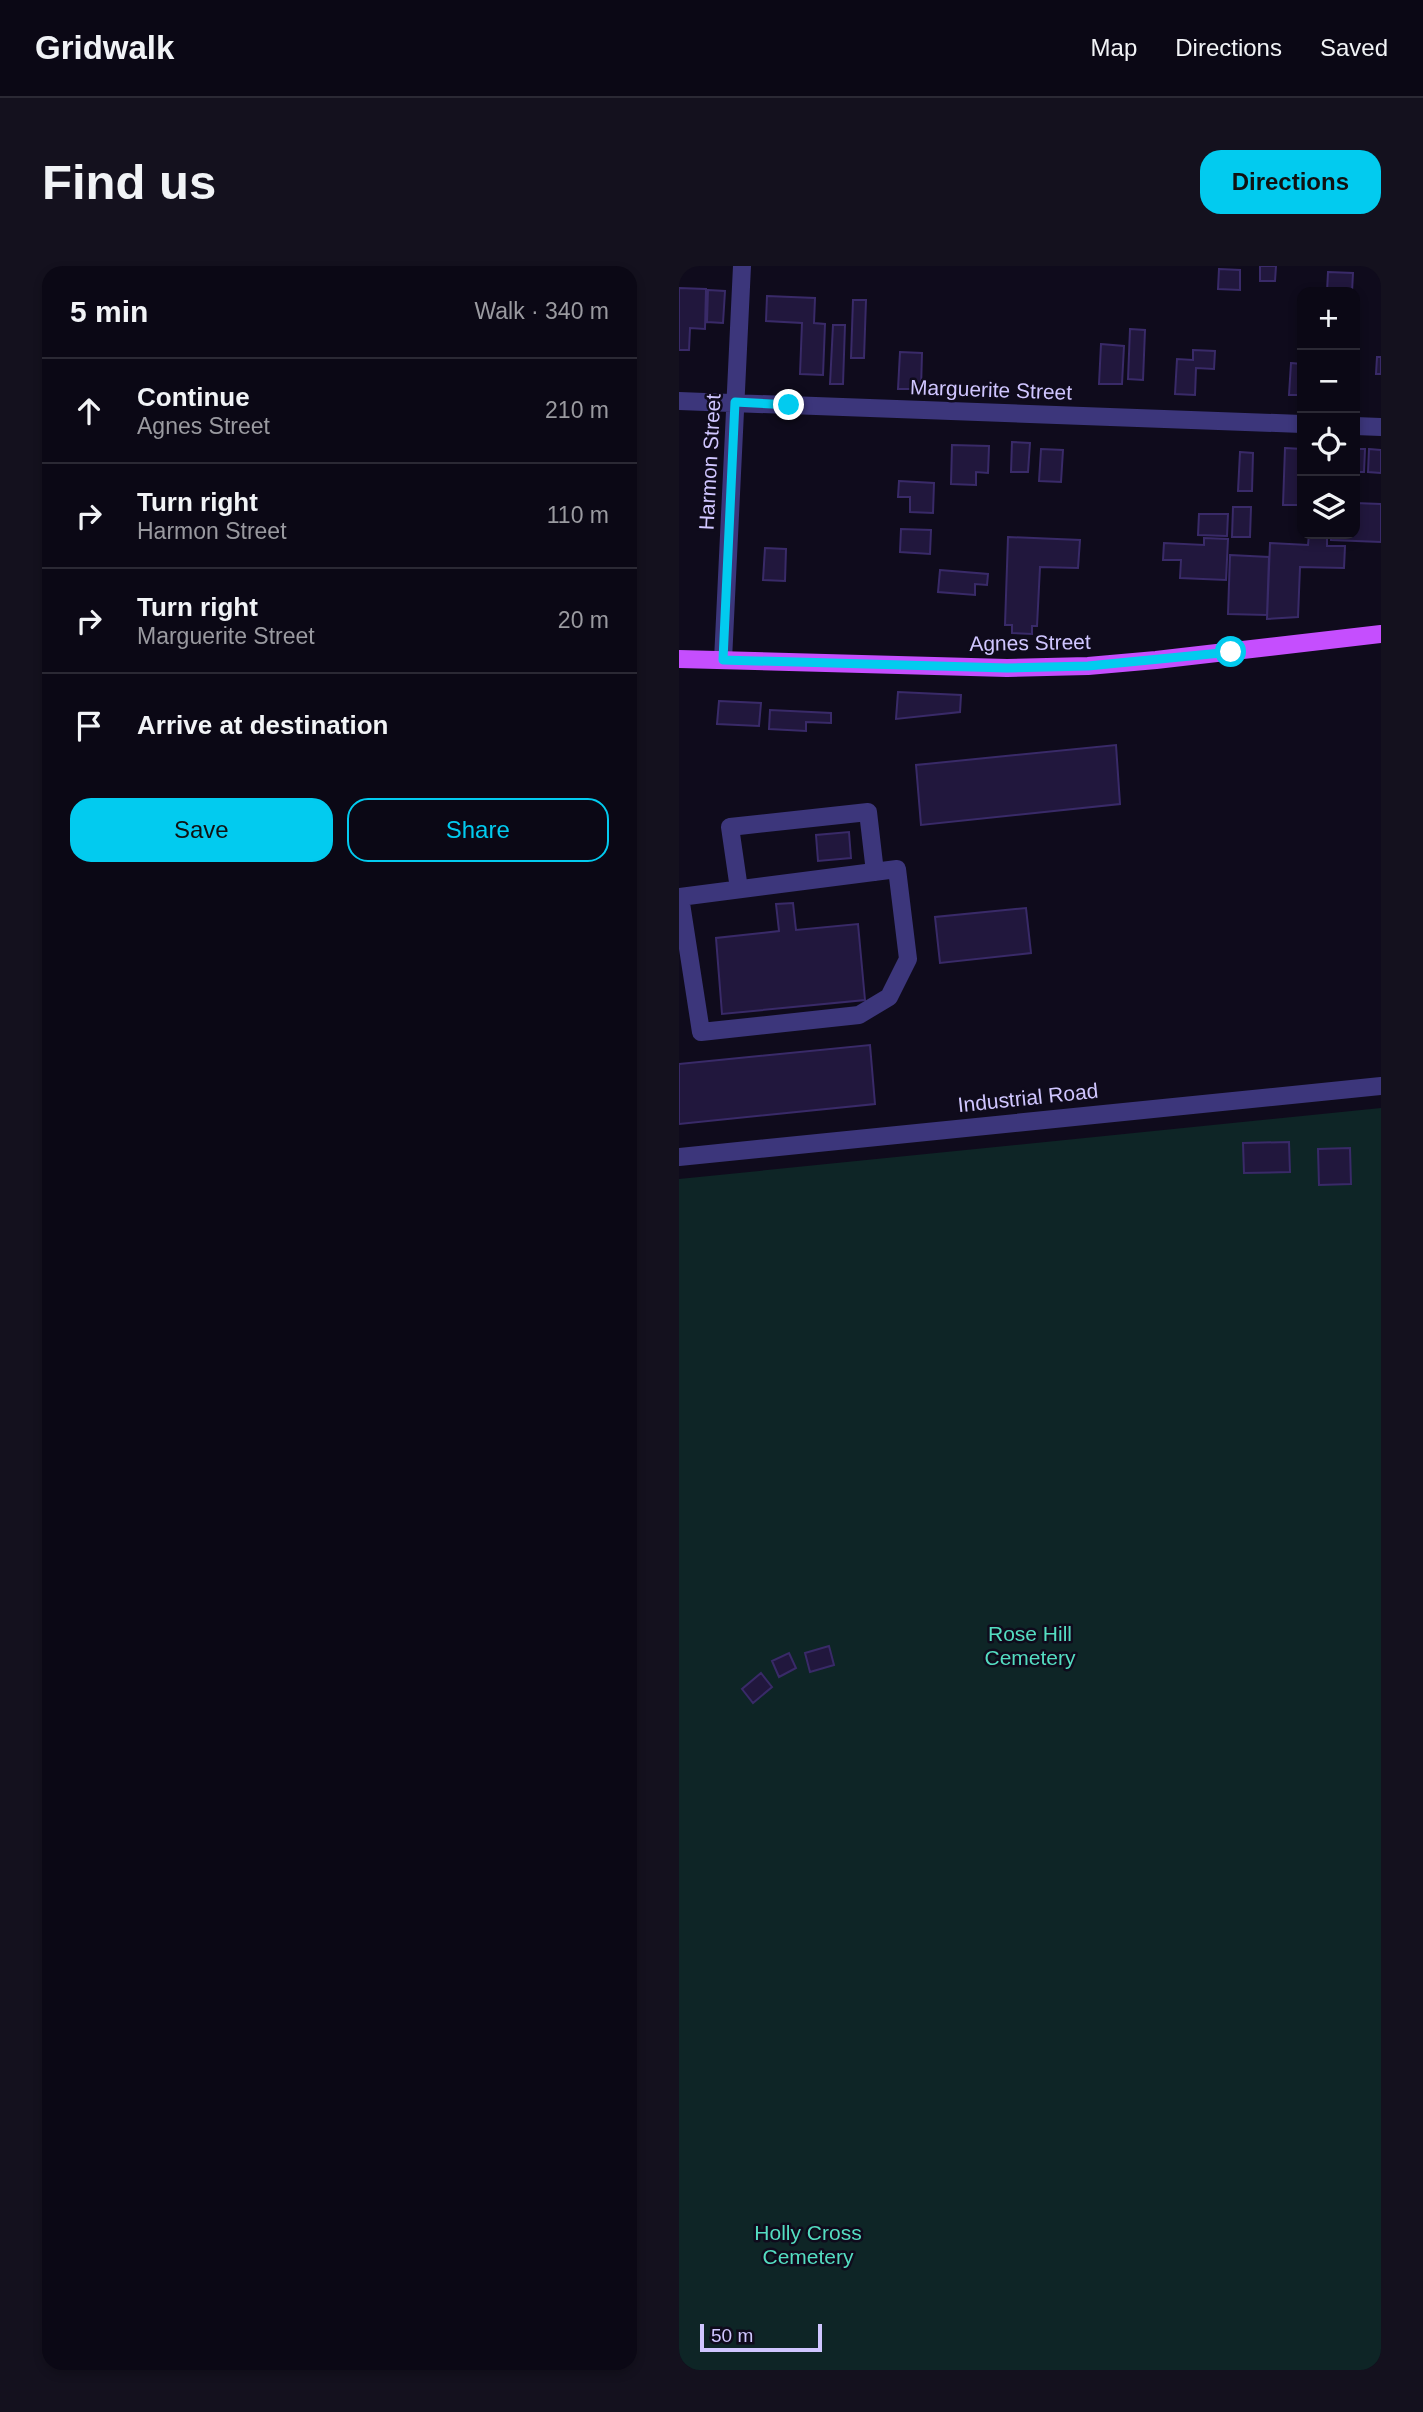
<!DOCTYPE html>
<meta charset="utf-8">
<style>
body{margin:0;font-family:Arial,sans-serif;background:#14111e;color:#f1f3f6}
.controls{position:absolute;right:21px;top:21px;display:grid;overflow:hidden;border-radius:14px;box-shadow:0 4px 10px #0003}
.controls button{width:63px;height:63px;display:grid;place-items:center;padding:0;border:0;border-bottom:2px solid #2b2934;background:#0b0815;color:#f1f3f6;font:35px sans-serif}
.scale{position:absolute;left:21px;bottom:18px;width:122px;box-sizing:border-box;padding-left:7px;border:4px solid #d0c6ff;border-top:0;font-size:19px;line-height:24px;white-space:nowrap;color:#d0c6ff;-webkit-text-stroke:5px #0f0b1c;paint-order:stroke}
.stop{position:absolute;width:21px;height:21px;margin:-16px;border:5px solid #02cbef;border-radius:50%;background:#fff}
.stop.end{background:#02cbef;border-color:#fff;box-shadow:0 2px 7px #0008}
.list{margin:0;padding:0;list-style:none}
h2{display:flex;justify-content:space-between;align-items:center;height:91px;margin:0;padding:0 28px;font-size:30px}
h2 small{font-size:23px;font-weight:400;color:#9a9aa0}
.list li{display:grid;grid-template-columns:46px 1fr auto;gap:21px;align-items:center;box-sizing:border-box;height:105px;padding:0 28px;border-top:2px solid #2b2934}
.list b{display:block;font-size:26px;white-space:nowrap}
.list p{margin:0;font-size:23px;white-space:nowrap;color:#9a9aa0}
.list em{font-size:23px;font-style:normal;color:#9a9aa0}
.actions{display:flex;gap:14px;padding:21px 28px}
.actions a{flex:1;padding:16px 0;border:2px solid #02cbef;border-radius:21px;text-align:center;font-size:24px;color:#02cbef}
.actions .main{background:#02cbef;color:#111}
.icon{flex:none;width:38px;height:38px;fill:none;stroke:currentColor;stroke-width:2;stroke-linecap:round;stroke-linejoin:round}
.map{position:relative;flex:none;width:702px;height:2104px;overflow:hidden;border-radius:21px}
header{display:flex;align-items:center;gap:42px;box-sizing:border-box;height:98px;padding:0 35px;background:#0b0815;border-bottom:2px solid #2b2934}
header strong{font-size:33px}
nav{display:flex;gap:38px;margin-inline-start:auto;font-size:24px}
.intro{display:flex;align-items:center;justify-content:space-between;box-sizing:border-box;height:168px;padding:0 42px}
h1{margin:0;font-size:49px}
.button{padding:18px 32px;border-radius:21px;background:#02cbef;color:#111;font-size:24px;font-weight:700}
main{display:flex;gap:42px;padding:0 42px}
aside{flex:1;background:#0b0815;border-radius:21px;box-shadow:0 4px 10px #0003}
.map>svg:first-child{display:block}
.green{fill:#0e2526}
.building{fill:#21173d;stroke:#392a68;stroke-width:2}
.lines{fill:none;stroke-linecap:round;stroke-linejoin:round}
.minor{stroke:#3c367b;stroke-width:18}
.major{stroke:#c54efe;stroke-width:18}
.route{stroke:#02cbef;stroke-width:9}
.labels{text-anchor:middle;stroke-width:5;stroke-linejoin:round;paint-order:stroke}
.street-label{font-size:21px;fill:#d0c6ff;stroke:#0f0b1c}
.park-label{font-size:21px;fill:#54ddc1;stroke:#0f0b1c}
</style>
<header>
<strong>Gridwalk</strong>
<nav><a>Map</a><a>Directions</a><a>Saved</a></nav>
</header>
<div class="intro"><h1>Find us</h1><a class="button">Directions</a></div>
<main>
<aside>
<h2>5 min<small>Walk · 340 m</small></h2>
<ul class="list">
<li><svg class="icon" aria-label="ahead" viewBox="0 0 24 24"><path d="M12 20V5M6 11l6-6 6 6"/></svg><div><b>Continue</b><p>Agnes Street</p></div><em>210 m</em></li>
<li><svg class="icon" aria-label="right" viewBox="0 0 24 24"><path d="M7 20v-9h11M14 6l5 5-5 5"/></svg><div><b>Turn right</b><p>Harmon Street</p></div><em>110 m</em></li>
<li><svg class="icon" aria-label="right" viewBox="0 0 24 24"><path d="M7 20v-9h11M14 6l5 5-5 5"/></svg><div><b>Turn right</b><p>Marguerite Street</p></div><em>20 m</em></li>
<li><svg class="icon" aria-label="arrive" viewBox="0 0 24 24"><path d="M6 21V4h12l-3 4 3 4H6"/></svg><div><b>Arrive at destination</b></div></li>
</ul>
<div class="actions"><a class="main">Save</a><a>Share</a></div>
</aside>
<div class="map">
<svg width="702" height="2104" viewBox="0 0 702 2104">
<rect width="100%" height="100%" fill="#0f0b1c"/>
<path class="green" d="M702,842V2104H0V913Z"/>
<path class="building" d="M597,0L596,15H581V0Z
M540,3L561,4V24L539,23Z
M649,6L674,7L673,26H648Z
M0,22L27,23L26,63L11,62L10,84H0Z
M29,24L46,25L44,57L28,56Z
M88,30L136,32L135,57L146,58L144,109L121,108L123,57L87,55Z
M174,34H187L185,92H172Z
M154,59H166L164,118H151Z
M451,63L466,64L464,114L449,113Z
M422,78L445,80L443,118H420Z
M514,84L536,85L535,103L517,102L516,129L496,128L498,93L514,94Z
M221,86L243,87L242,123H219Z
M698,91H702V108H697Z
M612,97L623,98V129H610Z
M333,176L351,177L349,206H332Z
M273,179L310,180L309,207L297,206V219L272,218Z
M606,182L623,183V239H604Z
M362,183L384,184L382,216L360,215Z
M676,183H686L685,206H676Z
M690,183L702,184V207L689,206Z
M561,186L574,187L573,225H559Z
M220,215L255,217L254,247L231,246V231H219Z
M676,237L702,238V276L652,274V268H676Z
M554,241H572L571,271H553Z
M520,248H549L548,270L519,269Z
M222,263L252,264L251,288L221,286Z
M630,268H648V280H666L665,302L621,301L619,351L588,353L591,277L629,279Z
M329,271L401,274L399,302L361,301L358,360H353V368L333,367V359H326Z
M525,272L549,273L547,314L501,312L502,294H484L485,277L525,279Z
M86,282L107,283L106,315L84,314Z
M551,289L590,291L588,349L549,348Z
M261,304L309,308L308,319L296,318V329L259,326Z
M219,426L282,429L281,446L217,453Z
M40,435L82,437L80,460L38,458Z
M91,444L152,447V457L127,456V465L90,463Z
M437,479L441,538L242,559L237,499Z
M170,566L172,592L139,595L137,569Z
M114,637L117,664L179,658L186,734L43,748L37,672L100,665L97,638Z
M347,642L352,687L261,697L256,651Z
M191,779L196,838L0,858V798Z
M610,876L611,906L565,907L564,877Z
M671,882L672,918L640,919L639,883Z
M150,1380L155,1399L131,1406L126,1387Z
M110,1387L117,1402L100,1411L93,1395Z
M82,1407L93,1421L74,1437L63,1423Z"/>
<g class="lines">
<path class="minor" d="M0,135L623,158
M676,160L702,161
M44,394L63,0
M60,623L51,561L189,546L196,606
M0,631H1L218,603L229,693L210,731L180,749L22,766L1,631
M0,891L702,820"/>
<path class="major" d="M0,393L328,402L409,400L477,394L702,368"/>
</g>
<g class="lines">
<path class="route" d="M110,139L56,136L44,394L328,402L409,400L552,386"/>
</g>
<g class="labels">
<g class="street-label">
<text transform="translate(312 124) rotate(2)" y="7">Marguerite Street</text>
<text transform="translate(31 196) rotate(-87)" y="7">Harmon Street</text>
<text transform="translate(351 377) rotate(-1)" y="7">Agnes Street</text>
<text transform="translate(349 832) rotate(-6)" y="7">Industrial Road</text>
</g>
<g class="park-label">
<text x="351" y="1375">Rose Hill<tspan x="351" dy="24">Cemetery</tspan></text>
<text x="129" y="1974">Holly Cross<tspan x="129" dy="24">Cemetery</tspan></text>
</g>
</g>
</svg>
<div class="controls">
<button>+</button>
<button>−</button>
<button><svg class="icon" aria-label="locate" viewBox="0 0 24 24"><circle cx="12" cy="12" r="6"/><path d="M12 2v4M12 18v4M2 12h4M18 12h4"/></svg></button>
<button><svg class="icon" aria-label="layers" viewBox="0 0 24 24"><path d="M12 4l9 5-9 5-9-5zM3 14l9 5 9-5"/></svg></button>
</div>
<div class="scale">50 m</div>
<div class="stop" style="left:552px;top:386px"></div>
<div class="stop end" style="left:110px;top:139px"></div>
</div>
</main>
